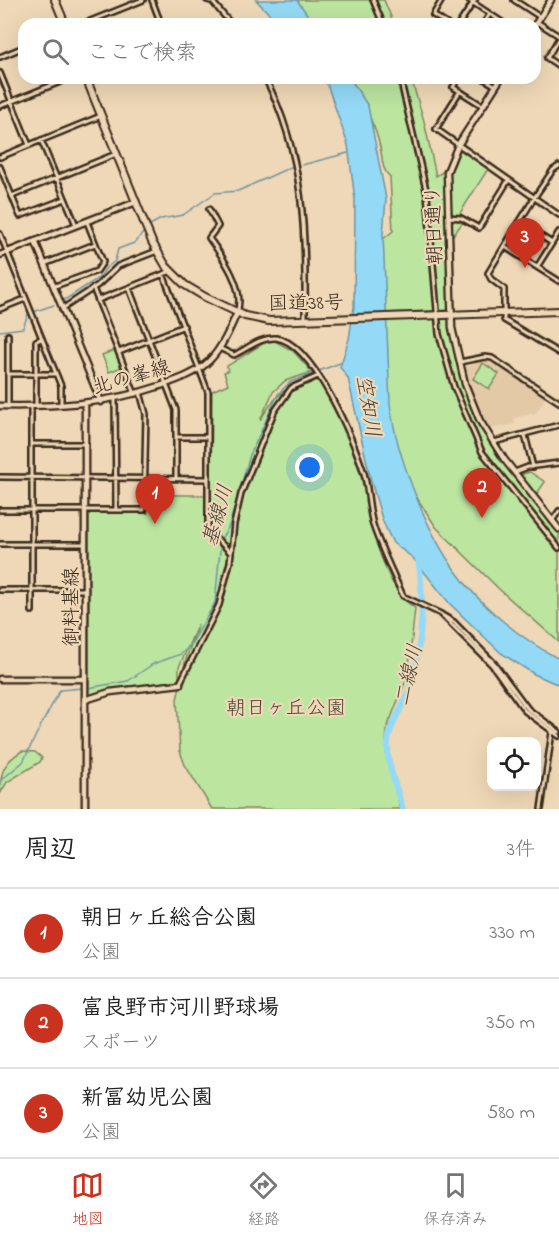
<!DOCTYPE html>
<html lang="ja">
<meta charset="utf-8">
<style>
body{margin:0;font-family:"Indie Flower","Klee One",sans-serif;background:#f2f2f2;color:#222}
.controls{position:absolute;right:18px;bottom:18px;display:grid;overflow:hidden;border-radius:12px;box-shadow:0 6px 24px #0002}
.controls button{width:54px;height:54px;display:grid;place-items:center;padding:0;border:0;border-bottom:2px solid #e0e0e0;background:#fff;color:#222;font:30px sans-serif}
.you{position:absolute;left:310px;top:468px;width:21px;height:21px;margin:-15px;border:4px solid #fff;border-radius:50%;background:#1a73e8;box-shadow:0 0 0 9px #1a73e833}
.badge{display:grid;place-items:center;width:39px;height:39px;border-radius:50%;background:#c8321e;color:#fff;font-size:20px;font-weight:700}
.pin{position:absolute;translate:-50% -50px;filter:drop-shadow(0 2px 3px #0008)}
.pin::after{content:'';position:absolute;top:32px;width:21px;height:18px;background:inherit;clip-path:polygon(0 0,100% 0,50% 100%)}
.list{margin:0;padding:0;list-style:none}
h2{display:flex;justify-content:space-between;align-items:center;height:78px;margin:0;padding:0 24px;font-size:26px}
h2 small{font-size:20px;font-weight:400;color:#767676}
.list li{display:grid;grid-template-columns:39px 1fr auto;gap:18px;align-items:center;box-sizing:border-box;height:90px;padding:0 24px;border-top:2px solid #e0e0e0}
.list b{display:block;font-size:22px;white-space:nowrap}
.list p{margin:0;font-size:20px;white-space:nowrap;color:#767676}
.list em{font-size:20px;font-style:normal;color:#767676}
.icon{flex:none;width:33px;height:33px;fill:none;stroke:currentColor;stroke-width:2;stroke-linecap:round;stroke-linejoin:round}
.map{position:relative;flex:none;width:559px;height:809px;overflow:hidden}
.search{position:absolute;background:#fff;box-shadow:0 6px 24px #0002;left:18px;right:18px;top:18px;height:66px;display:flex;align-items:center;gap:15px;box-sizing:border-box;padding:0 21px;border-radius:18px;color:#767676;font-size:22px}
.sheet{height:348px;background:#fff}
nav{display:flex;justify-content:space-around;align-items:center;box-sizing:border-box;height:84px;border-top:2px solid #e0e0e0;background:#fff;font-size:16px;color:#767676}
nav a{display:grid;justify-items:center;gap:3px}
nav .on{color:#c8321e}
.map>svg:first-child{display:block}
.built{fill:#e4c9a7}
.green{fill:#bce5a0;stroke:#7c885f;stroke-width:1.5}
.water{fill:#94daf6;stroke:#7094a0;stroke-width:1.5}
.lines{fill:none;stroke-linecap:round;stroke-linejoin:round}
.stream{stroke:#7094a0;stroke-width:1.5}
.river{stroke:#94daf6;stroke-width:6}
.street-casing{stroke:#3b2a1e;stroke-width:8}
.secondary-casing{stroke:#3b2a1e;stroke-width:9}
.highway-casing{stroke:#3b2a1e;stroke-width:10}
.street{stroke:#efd8b7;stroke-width:3}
.secondary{stroke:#efd8b7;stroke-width:4.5}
.highway{stroke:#efd8b7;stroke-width:6}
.labels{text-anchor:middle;stroke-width:4.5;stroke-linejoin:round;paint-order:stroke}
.street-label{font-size:20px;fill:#3b2a1e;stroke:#efd8b7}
.park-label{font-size:20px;fill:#4e4632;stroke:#efd8b7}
.water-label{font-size:21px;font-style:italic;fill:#48443e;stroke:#efd8b7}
</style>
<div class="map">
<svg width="559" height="809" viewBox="0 0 559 809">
<rect width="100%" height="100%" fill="#efd8b7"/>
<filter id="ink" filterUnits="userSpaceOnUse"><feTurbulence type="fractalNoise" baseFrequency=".0167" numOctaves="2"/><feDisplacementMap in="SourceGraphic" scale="12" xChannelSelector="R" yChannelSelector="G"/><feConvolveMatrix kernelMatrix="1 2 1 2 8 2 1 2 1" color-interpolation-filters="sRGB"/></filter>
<g filter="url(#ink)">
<path class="built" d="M486,360L546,397L536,413L514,418L515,424L489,429L473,396L463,368Z"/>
<path class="green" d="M295,0H384L394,24H312Z
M349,78H411L424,121L436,176L454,165L460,149L488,169L460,213L466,218L448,242L451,310L383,313L382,240L393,231L390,177C381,169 383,158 380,147C375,122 360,100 349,78Z
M451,317L465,384L492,442L559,529V642L500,590L436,527L408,484L388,417L383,319Z
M273,340L293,351L312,372L285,381L273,392L260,420C278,393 284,385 318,379C329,399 342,419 349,441C354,455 360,470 363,485C370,519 383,590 415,608L408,675L387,728L386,744L400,809H212L185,765L180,751L177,700L185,662L198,624L179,667V681L122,687L89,695V512L148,513L149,495H211L212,391L228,384L224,372L228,371L227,366L264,343Z
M115,350L122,367L109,372L102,355Z
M483,363L499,374L489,389L473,379Z
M530,472L545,482L536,495L520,475Z
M22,751L35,752L42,758L40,762L7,782L0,794C0,774 3,762 22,751Z"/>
<path class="water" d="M256,0H297L314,24H279Z
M325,78H350L368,106L386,199L383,234L390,404C396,453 425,529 455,570C481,607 520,638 559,659V685L534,674L501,653L450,604L413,558L393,543L383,522L371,481L348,378L340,367L349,339L354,307L355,200L348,145Z"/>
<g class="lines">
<path class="stream" d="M302,165L348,153
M150,225L161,219L183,215L215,193L238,191L291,167
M63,301L100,277L106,268L115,261L118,249L134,243L143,233
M33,312L54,305
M0,331L23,328L28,314
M88,688L128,681L153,664L181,654L190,646L215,603L221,539L229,526L250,455L278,394L290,382L340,363
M39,729L60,690L82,688
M0,781L23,762L38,731"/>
<path class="river" d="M403,809C397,788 386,764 388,742C390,722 405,705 410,686C422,647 425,599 418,559"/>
<g class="street-casing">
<path id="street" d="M152,0L161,24
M207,0L214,2
M211,0L231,24
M373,0L383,24
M442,0L433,15L447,24
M469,0L505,24
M514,0L540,17
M537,22L559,36
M83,24L143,0
M459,24L475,0
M483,24L490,14
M559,38L547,58L559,66
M0,57L24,47
M0,73L29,145
M265,78C305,154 306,236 305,319
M400,78L427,194L439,334L454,387L482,452L559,548
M459,78L453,87L483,106
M483,78L496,86
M88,82L98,78
M460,91L436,129L559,215
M0,106L70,78
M41,140L76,225
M0,157L101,116
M559,166L553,170L536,195L488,273L491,279L504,289V320L559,353
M0,167L20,216L65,199
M12,196L116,154
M209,209L218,226L209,238C222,256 246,289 237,312
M449,217L461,218L479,228L508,181
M520,223L552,243
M0,234L61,386V404
M505,247L559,281
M44,264L95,244
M537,267L559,232
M163,274L208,392V530L231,553
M55,286L97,271L103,262L87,222
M93,288L135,394
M129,288L176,410V478
M98,300L171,271
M0,309L25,299
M62,309L98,285L118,266L157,251
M219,348L234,355C247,349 260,337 276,338C313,342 354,441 364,473C369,491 368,510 374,528C382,551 393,573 403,596L441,614L492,665L525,711L559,736
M119,352L184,326
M460,362L485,357L492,358L559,402
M8,374H56
M115,400L116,510
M8,405V335
M36,406V341L41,339
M525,435L533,467
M176,437H207
M494,442L559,425
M31,444H86
M515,472L528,467L559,463
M31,476V406
M0,477L208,479
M0,510H144L146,414L140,392
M552,521L559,511
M0,544H85
M0,590H85
M32,611V477
M442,615L454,622L494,663L528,709L559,732
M180,683L219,605L230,562L234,524L241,494L274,412L291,388L318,376
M541,809L552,732"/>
</g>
<g class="secondary-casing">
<path id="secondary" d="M535,25L551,0
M501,78L458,145L447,172L452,328L465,384L480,421L504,459L559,529
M35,241L101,402
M0,255L136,202
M0,406C56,407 106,404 160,386C177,380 196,374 209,361C222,348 230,329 237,313
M0,679H85
M85,700L110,692L180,684
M85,809V405"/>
</g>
<g class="highway-casing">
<path id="highway" d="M55,0L65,24
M86,78L152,242L166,266L185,285L205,297L245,316L269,321L559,311"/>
</g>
<use href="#street" class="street"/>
<use href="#secondary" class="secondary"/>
<use href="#highway" class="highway"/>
</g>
</g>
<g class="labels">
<g class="street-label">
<text transform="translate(433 225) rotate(-92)" y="7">朝日通り</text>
<text transform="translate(306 302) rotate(-1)" y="7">国道38号</text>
<text transform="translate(131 376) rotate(-16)" y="7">北の峯線</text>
<text transform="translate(70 607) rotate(-90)" y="7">御料基線</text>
</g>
<g class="park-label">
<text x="286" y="714">朝日ヶ丘公園</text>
</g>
<g class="water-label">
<text transform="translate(369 406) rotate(81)" y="7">空知川</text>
<text transform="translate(217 515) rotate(-74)" y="7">基線川</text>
<text transform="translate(408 675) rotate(-77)" y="7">二線川</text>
</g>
</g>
</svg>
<div class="controls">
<button><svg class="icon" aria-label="locate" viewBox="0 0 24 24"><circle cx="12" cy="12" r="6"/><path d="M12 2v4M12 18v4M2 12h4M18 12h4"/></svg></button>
</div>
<div class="you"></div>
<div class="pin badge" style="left:155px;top:524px">1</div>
<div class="pin badge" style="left:482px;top:518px">2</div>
<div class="pin badge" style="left:525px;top:268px">3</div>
<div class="search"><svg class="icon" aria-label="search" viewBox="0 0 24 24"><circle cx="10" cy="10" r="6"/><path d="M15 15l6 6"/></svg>ここで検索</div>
</div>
<section class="sheet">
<h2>周辺<small>3件</small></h2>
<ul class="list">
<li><span class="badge">1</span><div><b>朝日ヶ丘総合公園</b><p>公園</p></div><em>330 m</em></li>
<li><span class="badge">2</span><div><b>富良野市河川野球場</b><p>スポーツ</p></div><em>350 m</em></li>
<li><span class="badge">3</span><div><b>新冨幼児公園</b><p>公園</p></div><em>580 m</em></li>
</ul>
</section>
<nav>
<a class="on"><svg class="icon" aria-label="map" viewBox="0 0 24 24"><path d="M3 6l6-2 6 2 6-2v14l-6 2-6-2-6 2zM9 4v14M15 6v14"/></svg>地図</a>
<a><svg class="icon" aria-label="directions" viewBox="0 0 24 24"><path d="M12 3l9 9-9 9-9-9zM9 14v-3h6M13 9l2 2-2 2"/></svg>経路</a>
<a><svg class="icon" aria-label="saved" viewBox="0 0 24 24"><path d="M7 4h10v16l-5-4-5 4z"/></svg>保存済み</a>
</nav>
